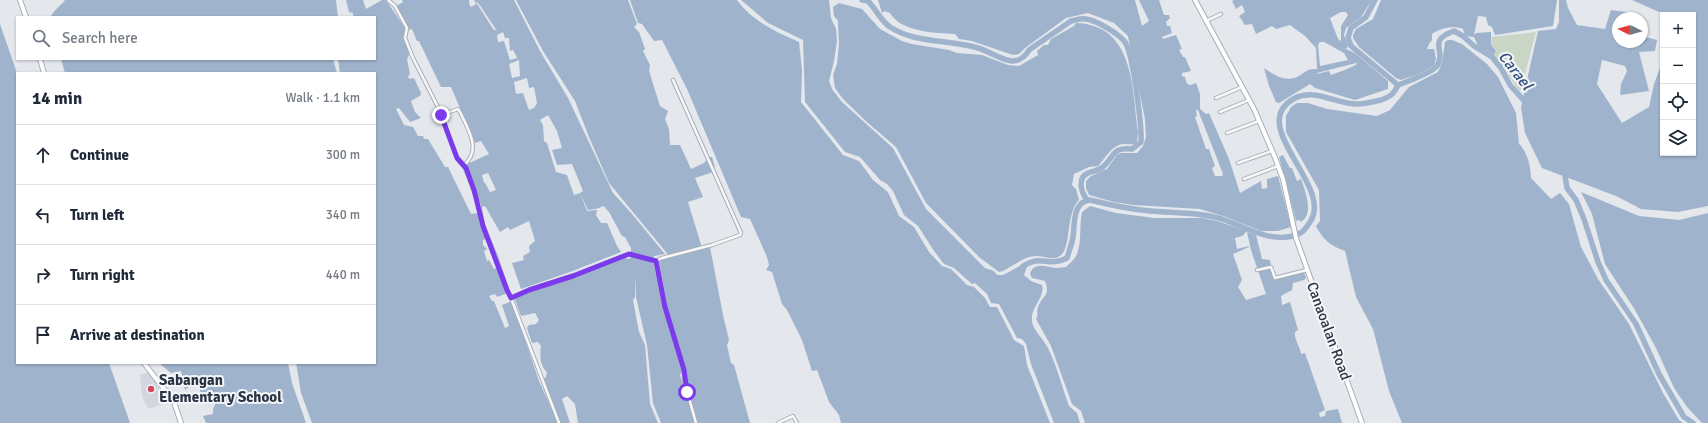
<!DOCTYPE html>
<meta charset="utf-8">
<style>
body{margin:0;font-family:Signika,sans-serif;background:#f6f6f7;color:#1f2937}
.controls{position:absolute;right:12px;top:12px;display:grid;overflow:hidden;border-radius:0px;box-shadow:0 1px 3px #0004}
.controls button{width:36px;height:36px;display:grid;place-items:center;padding:0;border:0;border-bottom:1px solid #e0e1e3;background:#fff;color:#1f2937;font:20px sans-serif}
.compass{position:absolute;left:1612px;top:12px;width:36px;height:36px;border-radius:50%;background:#fff;box-shadow:0 1px 3px #0004;rotate:276deg}
.stop{position:absolute;width:12px;height:12px;margin:-9px;border:3px solid #7c3aed;border-radius:50%;background:#fff}
.stop.end{background:#7c3aed;border-color:#fff;box-shadow:0 1px 4px #0008}
.list{margin:0;padding:0;list-style:none}
h2{display:flex;justify-content:space-between;align-items:center;height:52px;margin:0;padding:0 16px;font-size:17px}
h2 small{font-size:13px;font-weight:400;color:#747a83}
.list li{display:grid;grid-template-columns:26px 1fr auto;gap:12px;align-items:center;box-sizing:border-box;height:60px;padding:0 16px;border-top:1px solid #e0e1e3}
.list b{display:block;font-size:15px;white-space:nowrap}
.list em{font-size:13px;font-style:normal;color:#747a83}
.icon{flex:none;width:22px;height:22px;fill:none;stroke:currentColor;stroke-width:2;stroke-linecap:round;stroke-linejoin:round}
.map{position:relative;flex:none;width:1708px;height:423px;overflow:hidden}
.search{position:absolute;background:#fff;box-shadow:0 1px 3px #0004;left:16px;top:16px;width:360px;height:44px;display:flex;align-items:center;gap:10px;box-sizing:border-box;padding:0 14px;border-radius:0px;color:#747a83;font-size:15px}
.panel{position:absolute;background:#fff;box-shadow:0 1px 3px #0004;left:16px;top:72px;width:360px;height:292px;border-radius:0px}
.map>svg:first-child{display:block}
.built{fill:#d2d6de}
.green{fill:#c9d6c5}
.water{fill:#9fb4cc;fill-rule:evenodd}
.lines{fill:none;stroke-linecap:round;stroke-linejoin:round}
.river{stroke:#9fb4cc;stroke-width:5.5}
.street-casing{stroke:#a9aeb7;stroke-width:4.5}
.secondary-casing{stroke:#a9aeb7;stroke-width:6}
.street{stroke:#f7f8fa;stroke-width:2.5}
.secondary{stroke:#fff;stroke-width:4}
.route{stroke:#7c3aed;stroke-width:5}
.poi-dot{fill:#d1495b;stroke:#f4f6f9;stroke-width:1.5}
.labels{text-anchor:middle;stroke-width:4;stroke-linejoin:round;paint-order:stroke}
.street-label{font-size:15px;fill:#2b3445;stroke:#f4f6f9}
.poi-label{font-size:15px;font-weight:bold;fill:#2b3445;stroke:#f4f6f9;text-anchor:start}
.water-label{font-size:16px;font-style:italic;fill:#34527a;stroke:#f4f6f9}
</style>
<div class="map">
<svg width="1708" height="423" viewBox="0 0 1708 423">
<rect width="100%" height="100%" fill="#e4e7ec"/>
<path class="built" d="M151,371L166,403L148,409L142,396L140,375Z"/>
<path class="green" d="M1536,32L1520,92L1494,55L1497,51L1491,43L1492,37Z"/>
<path class="water" d="M65,0H336L338,17H51C53,10 61,6 65,0Z
M346,0H363L366,9L382,0H386L405,28L404,34L410,53L407,59L410,74L408,76L409,79L414,78L421,93V95L411,101L415,112L421,118L410,122L399,108L396,109L404,125L413,127L418,136H423L424,139H428L445,167H448L471,214L478,213L488,238L483,240V245L487,249L484,251L487,261L489,260L494,269L498,267L508,293L497,297L495,294L489,296L492,301H494L505,328L509,326L502,305L512,301L539,381L558,423H312L301,393L296,363H375V197L392,190L375,197V73H340L338,59H375V17H353V13L349,12Z
M402,0H469L470,7L475,5V3L478,5L493,29L497,31L479,4L475,2L474,0H514L540,51L568,98L613,193L632,214L665,254L654,256L653,261L664,307L682,372L680,375L695,423H661L653,403L647,345L636,297V275L635,297L633,300L639,332L645,345L650,404L658,423H578L575,404L567,396L562,399L570,423H560L543,379L546,377L547,372C539,365 540,354 541,346L538,342L532,343L527,328L529,325L536,324L539,320L535,313L521,316L514,297L623,255L627,259L631,258V248L625,237L622,236L609,212L607,210L604,206L596,209L588,210L580,193L583,191L572,164L557,165L552,150L562,148L557,131L548,115L540,120L543,125L544,141L547,143L556,172L567,175L574,195L580,193L587,211L597,210L596,215L601,223H607L617,246L621,252L570,272L521,289L512,263L524,260L523,256L530,252L529,246L535,241L529,221L510,230L508,227L500,232L485,206L482,207L465,165L489,154L481,141L475,143L451,87H441L419,41H417L412,29L409,30L408,28L396,6L403,2ZM503,32L505,38H509L510,51L513,50L518,59L517,58L510,60L504,41L498,42L497,35ZM519,60L520,76L512,78L509,64ZM527,78L529,88L534,87L537,103L534,108L529,110L523,93L516,94L514,82ZM488,173L496,190L490,192L485,183H484L482,175Z
M516,0H628L637,24L634,27L639,32L645,49L643,51L650,65L649,71L660,106L668,111L665,119L669,129L670,145H680L691,169L704,163L709,157H712L715,167L711,168L713,172L695,178L703,197L688,202L702,248L710,247L723,315L729,340L727,345L731,363L734,365L750,423H698L684,378L686,371L669,315L659,262L662,259L670,257L609,183L589,137L575,101L543,51Z
M630,0H737C752,21 776,32 799,42L802,70L801,102L843,155L859,161L873,180L888,192L899,216L914,227L929,252L942,266L951,269L967,285L974,287L985,298L990,307H997L1014,340L1024,346L1027,365L1050,423H841L839,415L829,402L817,370L812,371L802,340L787,310L782,304L772,272L766,270L769,265L767,257L750,219L741,217L687,89L662,40L654,41L642,24L638,23Z
M741,0H829L831,18L836,29L837,41L834,61L829,81L832,89L842,102L893,148L926,209L985,268L994,271L997,275H1003L1029,261L1024,275L1031,281L1042,285C1046,298 1027,309 1033,325C1036,333 1044,340 1048,348C1057,366 1062,387 1069,406L1077,413L1080,423H1054L1031,364L1026,344L1022,339L1017,338L999,304L991,303L987,294L975,283L972,284L954,268L944,264L934,251L918,226L904,215L893,191L887,184L880,180L860,157L845,152L805,102L803,40L768,23Z
M878,0H1135L1142,26L1149,21L1139,0H1159L1164,15H1169L1170,18L1166,22L1167,26H1170L1172,33L1162,37L1163,39L1176,35L1182,49L1179,50L1183,57H1185L1191,71L1182,73V76L1185,77L1187,84L1191,85L1196,83L1200,94V109L1206,114L1209,113L1229,159L1240,193L1261,181L1262,189L1267,188V179L1278,176L1291,227L1278,231H1261L1226,217L1200,209L1133,205L1114,202L1089,195L1086,188V181L1091,176L1107,169L1117,155L1121,153H1137L1143,146L1146,137L1145,119L1128,36L1114,23L1088,13L1066,18L1025,48L1019,54L1013,55L972,41L959,39L955,34C935,33 901,32 890,13L884,11L882,13ZM1196,110H1198L1223,174L1222,176H1215L1212,168L1215,166L1209,149H1206L1195,117L1197,116Z
M1234,0H1372L1361,17L1346,28L1344,35L1348,46L1346,49L1355,53L1388,81V89L1355,100L1315,88L1310,84L1279,103L1276,102L1269,86L1264,68C1273,74 1282,81 1294,78C1304,75 1305,68 1317,69L1316,48L1305,36L1290,25L1276,29L1272,26L1256,34L1252,24L1245,25L1239,16L1245,12L1242,5L1236,9L1232,1ZM1341,12H1346L1348,15L1341,26V41L1338,39L1330,18ZM1324,42L1344,53L1348,60L1320,66L1318,45L1320,42ZM1356,63L1357,64C1353,67 1337,73 1331,75L1329,71L1317,74V73Z
M1381,0H1557L1553,26L1495,35L1492,27L1488,25L1486,17L1478,16L1474,35L1476,33L1491,32V44L1496,51L1494,55L1478,46L1474,37L1465,36L1463,29C1454,25 1440,28 1432,34V40L1429,44L1427,49H1434L1436,59L1434,66L1419,74L1401,80L1396,78L1359,47L1353,38V35L1356,29L1373,19Z
M1559,0H1566L1568,8L1577,25L1605,29L1611,10L1634,13V18H1618V42H1642V36L1657,40L1655,51L1639,52L1649,91L1620,95L1621,84L1627,71L1625,66L1602,60L1597,84L1622,123L1649,107L1654,84L1660,68L1661,52L1663,46V153H1693V15H1666L1632,0H1708V206L1678,212L1641,209L1616,196L1542,168L1525,133L1521,107L1538,31L1556,29L1559,22Z
M839,3L862,9L880,29L902,41L912,44L949,50L957,53L982,55L1008,65L1019,66L1038,55L1037,51L1044,45H1048L1051,39L1074,26L1076,23C1135,25 1132,89 1138,132L1137,142C1131,147 1126,142 1119,145C1110,148 1104,160 1098,166L1089,167L1074,174L1072,185L1076,189L1079,200C1065,214 1072,248 1060,256C1053,261 1044,256 1036,256C1025,256 1013,266 1003,271L999,272L979,257L926,203L896,147L868,123L843,99L835,88L833,75L837,64L839,44L838,21L834,16L833,7Z
M0,24L17,73V363H109L130,423H0Z
M1448,40H1452L1462,44L1487,64L1498,77L1516,113L1519,144C1527,151 1531,167 1531,178L1551,199L1560,193L1569,204L1581,247L1598,279L1629,324L1663,393L1679,420L1683,423H1402L1389,391L1373,329L1356,297L1345,251C1331,246 1323,240 1316,226L1320,221L1319,190L1286,132V116L1291,107L1297,103H1308L1327,109L1377,116L1390,110L1409,87L1438,72L1442,63L1445,42Z
M61,59H333L337,73H65Z
M1283,155L1290,168H1292L1297,181L1301,179C1305,190 1315,216 1300,222V220L1296,221L1279,157Z
M1581,192L1639,216L1679,220L1708,213V423H1702L1687,407L1674,388L1656,348L1635,310L1605,264L1592,214Z
M1090,206L1116,213L1154,218H1202L1217,221L1247,231L1242,236L1235,238L1237,249L1249,246V247L1233,254L1242,280L1238,287L1246,300L1266,294L1251,250L1247,232L1256,235L1262,259L1270,260L1273,278L1304,272L1306,278L1304,280L1293,283L1292,290L1281,296L1282,305L1290,302L1298,330L1295,332C1294,340 1300,346 1301,354L1305,353L1325,410L1319,413L1320,417L1325,416L1326,411L1338,409L1342,423H1085L1081,411L1072,404L1051,346L1036,319C1039,314 1036,312 1038,307C1042,295 1051,297 1045,281L1032,278L1030,274C1034,261 1046,267 1056,268C1059,268 1063,267 1066,267C1070,263 1075,259 1077,254C1082,241 1079,225 1082,212Z
M159,363H288L292,383L306,423H206L203,416L213,414V409L215,405L214,399L203,402L198,383L194,382L185,390L181,371L171,373Z"/>
<g class="lines">
<path class="river" d="M862,0L868,1C876,9 880,20 890,27C916,44 949,39 978,48C989,51 1000,60 1012,61C1020,61 1025,57 1029,50L1071,21C1076,20 1081,18 1086,19C1096,20 1119,34 1125,42C1133,53 1142,127 1141,142L1132,149C1112,147 1115,156 1103,167C1098,171 1093,171 1088,173C1077,178 1081,192 1087,200
M1375,0L1366,17L1351,28L1348,38L1351,46L1398,85
M1398,85C1406,82 1432,73 1437,66C1447,50 1426,41 1454,31L1463,36L1474,46L1492,57L1501,68L1510,85L1527,104
M1564,170L1567,188L1576,200L1584,219L1598,262L1606,280L1636,324L1659,374L1684,417L1693,423
M1022,267C1042,253 1048,268 1067,258C1069,251 1072,244 1073,237C1075,224 1072,202 1090,200C1110,205 1129,209 1150,211C1174,213 1198,212 1222,219C1234,223 1246,229 1258,233C1272,238 1290,240 1302,232C1305,230 1308,225 1310,222C1335,186 1244,125 1295,98C1315,88 1336,104 1357,104C1365,104 1373,102 1381,100C1390,97 1394,94 1398,85"/>
<g class="street-casing">
<path id="street" d="M388,0L395,6L407,28L405,38L413,58L440,111L457,158L465,168L479,204L483,226L496,257L507,290L511,298
M1206,21L1221,14
M1216,98L1242,87
M1220,112L1249,100
M441,115L458,109L460,112C468,129 482,150 464,165
M1227,133L1259,121
M1238,163L1272,151
M1244,179L1278,166
M656,261L662,258L712,245L740,235L741,233L673,80
M656,261L665,307L684,370V380L696,423
M1257,270L1271,267L1275,278L1307,270
M559,423L511,298L529,290L575,275L629,254L656,261
M778,423L793,416L797,423"/>
</g>
<g class="secondary-casing">
<path id="secondary" d="M20,0L26,17
M1195,0L1254,109L1274,155L1283,179L1296,238L1362,423
M40,59L44,73
M144,363L174,402L181,423"/>
</g>
<use href="#street" class="street"/>
<use href="#secondary" class="secondary"/>
</g>
<g class="lines">
<path class="route" d="M441,115L457,158L466,168L474,190L483,226L507,290L511,298L529,290L573,276L629,254L656,261L665,307L684,370L687,392"/>
</g>
<circle class="poi-dot" cx="151" cy="389" r="4"/>
<g class="labels">
<g class="street-label">
<text transform="translate(1329 331) rotate(70)" y="5">Canaoalan Road</text>
</g>
<g class="poi-label">
<text x="159" y="385">Sabangan<tspan x="159" dy="17">Elementary School</tspan></text>
</g>
<g class="water-label">
<text transform="translate(1516 70) rotate(52)" y="6">Carael</text>
</g>
</g>
</svg>
<div class="controls">
<button>+</button>
<button>−</button>
<button><svg class="icon" aria-label="locate" viewBox="0 0 24 24"><circle cx="12" cy="12" r="6"/><path d="M12 2v4M12 18v4M2 12h4M18 12h4"/></svg></button>
<button><svg class="icon" aria-label="layers" viewBox="0 0 24 24"><path d="M12 4l9 5-9 5-9-5zM3 14l9 5 9-5"/></svg></button>
</div>
<svg class="compass" viewBox="-18 -18 36 36"><path d="M0-13l5 13h-10z" fill="#e53935"/><path d="M0 13l5-13h-10z" fill="#747a83"/></svg>
<div class="stop" style="left:687px;top:392px"></div>
<div class="stop end" style="left:441px;top:115px"></div>
<div class="search"><svg class="icon" aria-label="search" viewBox="0 0 24 24"><circle cx="10" cy="10" r="6"/><path d="M15 15l6 6"/></svg>Search here</div>
<section class="panel">
<h2>14 min<small>Walk · 1.1 km</small></h2>
<ul class="list">
<li><svg class="icon" aria-label="ahead" viewBox="0 0 24 24"><path d="M12 20V5M6 11l6-6 6 6"/></svg><div><b>Continue</b></div><em>300 m</em></li>
<li><svg class="icon" aria-label="left" viewBox="0 0 24 24"><path d="M17 20v-9H6M10 6l-5 5 5 5"/></svg><div><b>Turn left</b></div><em>340 m</em></li>
<li><svg class="icon" aria-label="right" viewBox="0 0 24 24"><path d="M7 20v-9h11M14 6l5 5-5 5"/></svg><div><b>Turn right</b></div><em>440 m</em></li>
<li><svg class="icon" aria-label="arrive" viewBox="0 0 24 24"><path d="M6 21V4h12l-3 4 3 4H6"/></svg><div><b>Arrive at destination</b></div></li>
</ul>
</section>
</div>
